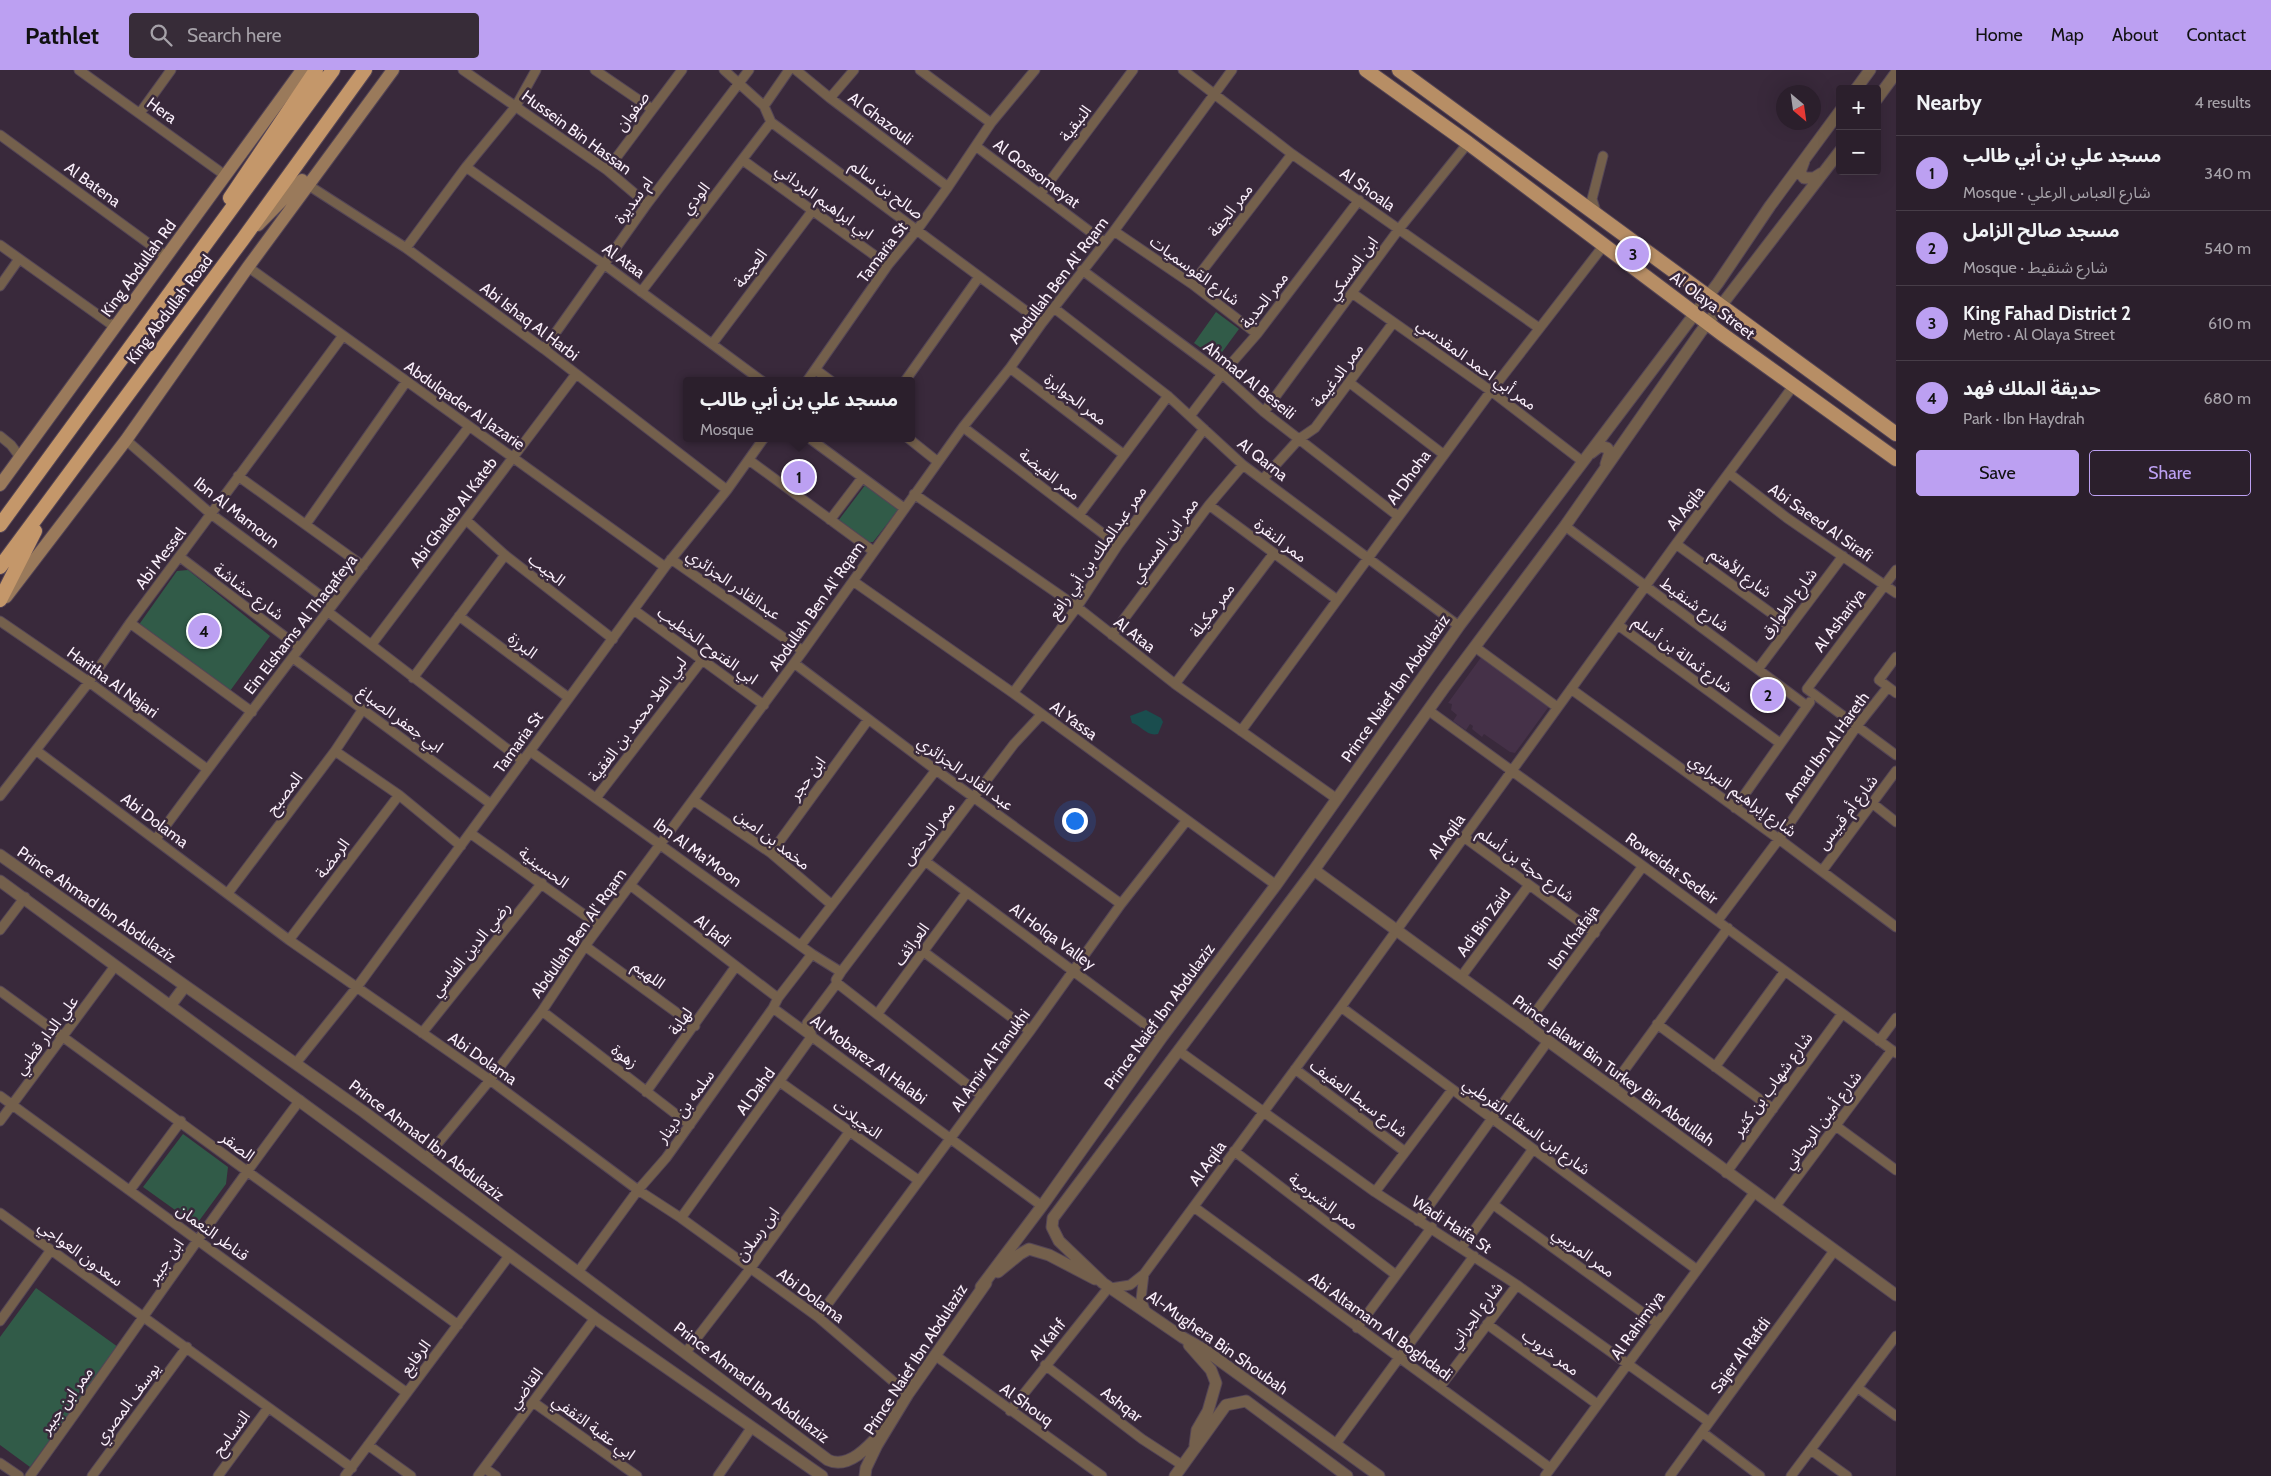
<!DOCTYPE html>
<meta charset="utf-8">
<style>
body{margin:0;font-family:Cabin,"Noto Sans Arabic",sans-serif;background:#372c38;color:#f1f3f6}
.controls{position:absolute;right:15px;top:15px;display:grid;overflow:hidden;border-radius:5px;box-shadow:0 5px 20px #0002}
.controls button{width:45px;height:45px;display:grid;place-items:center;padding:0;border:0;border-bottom:1px solid #473d48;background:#2b1f2c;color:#f1f3f6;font:25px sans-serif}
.compass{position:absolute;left:1776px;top:15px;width:45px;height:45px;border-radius:50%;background:#2b1f2c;box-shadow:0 5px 20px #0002;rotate:151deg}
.you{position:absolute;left:1074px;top:750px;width:18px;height:18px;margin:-12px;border:4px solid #fff;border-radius:50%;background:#1a73e8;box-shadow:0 0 0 8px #1a73e833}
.badge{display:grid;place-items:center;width:32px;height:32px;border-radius:50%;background:#bca0f2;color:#111;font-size:16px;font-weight:700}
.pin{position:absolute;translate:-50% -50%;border:2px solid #fff;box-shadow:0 1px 5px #0006}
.popup{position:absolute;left:683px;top:307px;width:232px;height:65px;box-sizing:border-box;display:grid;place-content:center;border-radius:5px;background:#2b1f2c;filter:drop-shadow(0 1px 4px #0005);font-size:16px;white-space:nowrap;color:#a6a2a9}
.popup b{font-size:19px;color:#f1f3f6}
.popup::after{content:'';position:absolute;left:50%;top:100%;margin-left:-10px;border:10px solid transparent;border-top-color:#2b1f2c}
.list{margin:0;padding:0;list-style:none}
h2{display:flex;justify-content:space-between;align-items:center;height:65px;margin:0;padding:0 20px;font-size:21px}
h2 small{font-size:16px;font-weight:400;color:#a6a2a9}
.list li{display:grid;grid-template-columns:32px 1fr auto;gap:15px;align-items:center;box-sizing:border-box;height:75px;padding:0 20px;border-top:1px solid #473d48}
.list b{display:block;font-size:19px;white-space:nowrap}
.list p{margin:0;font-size:16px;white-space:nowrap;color:#a6a2a9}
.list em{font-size:16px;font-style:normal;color:#a6a2a9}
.actions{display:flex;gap:10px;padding:15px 20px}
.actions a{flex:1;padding:11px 0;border:1px solid #bca0f2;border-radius:5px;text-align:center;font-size:18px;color:#bca0f2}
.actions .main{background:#bca0f2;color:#111}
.icon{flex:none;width:28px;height:28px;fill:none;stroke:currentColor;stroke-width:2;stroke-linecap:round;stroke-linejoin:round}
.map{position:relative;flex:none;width:1896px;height:1406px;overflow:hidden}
header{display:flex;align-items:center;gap:30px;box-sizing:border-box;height:70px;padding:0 25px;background:#bca0f2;color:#111}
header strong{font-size:24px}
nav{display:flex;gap:28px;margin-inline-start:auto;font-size:18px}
.search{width:350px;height:45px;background:#372c38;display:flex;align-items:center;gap:12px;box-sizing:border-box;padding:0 18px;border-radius:5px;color:#a6a2a9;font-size:19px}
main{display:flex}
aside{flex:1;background:#2b1f2c}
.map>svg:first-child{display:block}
.built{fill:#453148}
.green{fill:#315b48}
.water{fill:#1a4d4e}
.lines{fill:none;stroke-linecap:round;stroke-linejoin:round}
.minor-casing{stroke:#544556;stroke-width:11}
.tertiary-casing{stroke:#544556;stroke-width:13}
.secondary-casing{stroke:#544556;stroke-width:14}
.primary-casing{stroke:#544556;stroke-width:16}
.trunk-casing{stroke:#544556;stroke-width:16}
.minor{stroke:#74604c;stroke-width:9}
.tertiary{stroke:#74604c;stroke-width:11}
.secondary{stroke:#9a7a5b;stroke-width:12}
.primary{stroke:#b78e65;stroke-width:14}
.trunk{stroke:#c4976a;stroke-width:14}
.labels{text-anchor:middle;stroke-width:5;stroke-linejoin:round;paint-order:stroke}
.street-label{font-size:16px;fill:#faeffb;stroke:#39293b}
</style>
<header>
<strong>Pathlet</strong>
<div class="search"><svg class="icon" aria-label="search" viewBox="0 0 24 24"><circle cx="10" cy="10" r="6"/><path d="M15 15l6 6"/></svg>Search here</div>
<nav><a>Home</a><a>Map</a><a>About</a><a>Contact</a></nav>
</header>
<main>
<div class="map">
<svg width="1896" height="1406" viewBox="0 0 1896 1406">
<rect width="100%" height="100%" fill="#39293b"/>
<path class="built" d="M1482,586L1550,635L1515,683L1510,682L1484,664L1482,667L1472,659L1473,656L1470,654L1466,660L1453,651L1457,645L1451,640L1452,634L1448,633Z"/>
<path class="green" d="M1216,242L1239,259L1217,289L1194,273Z
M866,414L899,439L873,472H867L838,451Z
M188,500L270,566L230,621L138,556L177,501Z
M183,1064L228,1097L226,1114L196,1155L143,1117Z
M36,1218L118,1277L30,1397L0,1375V1267Z"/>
<path class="water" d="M1146,640L1161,648L1163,652L1158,664C1147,667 1141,655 1132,653L1130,646Z"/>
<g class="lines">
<g class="minor-casing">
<path id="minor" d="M79,0L226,106
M463,0L607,100L647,134
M595,0L652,39
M724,0L764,36L771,52L1042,253
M796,0L830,28L948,117
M920,0L991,53
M1183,0L1292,84L1539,258
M830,28L854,0
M764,36L789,0
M140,43L171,0
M0,65L167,187
M977,77L1104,172
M744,91L888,195
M466,97L605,195L762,311
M607,100L682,0
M308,115L406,178L544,279L727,420
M1041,123L1133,0
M1597,145L1592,129L1603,86
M1114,161L1192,214L1257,264
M0,175L115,257
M406,178L466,97L516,36L536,0
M248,197L665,497
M1082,200L1222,304L1264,342L1398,446
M1192,214L1292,84
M0,216L19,189
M641,222L771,52
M1352,223L1491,321L1582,391
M1054,238L1168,326L1243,395L1459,556
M712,274L813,140
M544,279L647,134L749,0
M1010,298L1123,384
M816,300L831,311
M807,311L888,195L917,160L948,117L991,53L1035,0
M905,311L979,207
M1350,313L1443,384
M1264,342L1399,159L1468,73
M1190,346L1222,304L1257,264L1359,130
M963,357L1118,475
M0,366L11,375L20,387
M809,368L904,438
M908,368L938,392
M126,370L211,444L332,534
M749,390L873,481
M1730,404L1787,448L1896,523
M238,406L363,496
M1263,409L1299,369L1315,358L1393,253
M914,424L1077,537L1175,614L1337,729
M1209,435L1336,529
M1079,445L1168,326
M466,450L505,485L613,569
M830,450L862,408
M306,454L406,312
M1565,456L1807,636
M1676,474L1789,556
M180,487L300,578
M671,489L803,581
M1896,500L1807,619L1896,685
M853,511L1013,623L1276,815
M634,540L764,635
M327,541L523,691
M459,546L569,628
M0,551L89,612L207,699
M130,553L252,642
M1618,555L1780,673
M1112,565L1209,435L1243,395
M372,574L576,304
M1475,577L1557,637
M1896,587L1879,610L1896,623
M293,588L491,734
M794,593L936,700L1121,834
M1758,599L1843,486
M413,608L505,485
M1175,614L1274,483
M1571,619L1779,769L1896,857
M1013,623L1077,537L1118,475L1204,359
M1428,640L1643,796L1896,983
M1241,661L1491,321L1604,175
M37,681L289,870L490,1010L638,1120L681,1148L818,1247L908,1324
M335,681L399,725L461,776
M530,681L812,884L841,902L836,910L837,913L807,953L812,966L681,1148
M0,726L89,612L130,553L342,267
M596,728L703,589
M693,730L771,783L832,835
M1872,733L1896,752
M1735,738L1810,632
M470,763L600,856
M1464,767L1595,863
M156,769C258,630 364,495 468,358
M771,783L868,650
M925,791L1162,967
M1822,801L1896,701
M630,815L778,928
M228,823L335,681L363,639
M1718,850L1779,769L1857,656L1888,617
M0,860L25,827
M289,870L399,725
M801,875L936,700
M585,876L695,956
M924,882L1030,961
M841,902L1014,674L1041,645
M1461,907L1529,815
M837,913L982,1026
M0,921L458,1255
M1341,937L1696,1199
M773,938L1042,1136
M542,941L690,1055
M878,943L967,822
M1657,954L1773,1039
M1526,955L1643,796
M422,963L542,813
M1879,971L1896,948
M1179,981L1375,1122L1517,1215L1709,1352
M296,993L357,917L665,497L727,420L764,368
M1715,997L1785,901
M1295,999L1404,1081
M780,1012L918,1110
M1612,1017L1728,858
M646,1022L736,896
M0,1026L407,1323
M0,1051L115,896
M1836,1056L1896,1100
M1234,1081L1396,1205
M425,1089L490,1010L542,941L585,876L803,581L963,357L1010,298L1042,253L1114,161L1232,0
M1726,1103L1842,944
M130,1120L181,1051
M1375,1122L1452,1020
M1494,1135L1657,1253
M1194,1137L1550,1398
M1775,1137L1892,980
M0,1143L352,1398
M1418,1151L1548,971
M1462,1177L1533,1079
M578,1202L638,1120L666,1088L773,938L778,928L812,884
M1144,1204L1141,1229L1146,1242
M1111,1218L1130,1215L1144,1204L1341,937L1676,474L1794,315
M818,1247L1030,961L1121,834L1187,750
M0,1251L51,1180
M1487,1254L1597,1334
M1357,1258L1432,1157
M686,1282L750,1199L850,1061
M936,1286L1102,1406
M1045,1295L1142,1369L1182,1395
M1440,1317L1517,1215
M1858,1318L1896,1346
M533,1332L637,1406
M1010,1341L1109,1217
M1702,1362L1760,1406
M368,1375L411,1406
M1335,1375L1474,1186
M1811,1380L1847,1406
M0,1393L19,1406
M484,1398L496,1406
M30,1406C121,1281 207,1153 300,1030
M92,1406L187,1277
M218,1406L268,1338
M345,1406L509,1186
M478,1406L595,1248
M718,1406L752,1357
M1545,1406L1754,1123
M1670,1406L1834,1181
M1791,1406L1896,1266"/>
</g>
<g class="tertiary-casing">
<path id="tertiary" d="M1856,19L1870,0
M1877,29L1896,3
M1804,91L1800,102L1804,108H1814L1822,103
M1591,383L1600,376L1607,378L1610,382L1606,394
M0,785L364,1042L828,1390C851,1401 874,1370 889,1354
M1314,800L1896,1225
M0,811L595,1248L822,1406
M170,936L185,916
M998,1202L1020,1184L1029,1179L1049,1185L1095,1209
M981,1217L1042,1136L1162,967L1276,815L1459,556L1718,213L1770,136L1840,41
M1189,1275L1211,1300L1216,1313L1208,1341L1197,1360L1195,1375
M865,1406L866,1398L877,1375L908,1324L986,1213
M1175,1406L1226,1335L1246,1331L1347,1406
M1379,1406L1205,1280L1182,1267L1103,1213L1059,1171L1052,1157L1053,1148L1314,800L1444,618L1565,456L1700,263L1840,81"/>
</g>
<g class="secondary-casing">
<path id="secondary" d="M258,155L302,110
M0,415L302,0
M6,527L126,370L248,197L393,0"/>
</g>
<g class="primary-casing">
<path id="primary" d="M1366,0L1468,73L1722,264L1896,389
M1399,0L1896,364"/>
</g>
<g class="trunk-casing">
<path id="trunk" d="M230,128L316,0
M0,455L333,0
M0,497L243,169L365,0
M0,530L35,461"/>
</g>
<use href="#minor" class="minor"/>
<use href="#tertiary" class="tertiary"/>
<use href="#secondary" class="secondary"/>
<use href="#primary" class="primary"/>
<use href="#trunk" class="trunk"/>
</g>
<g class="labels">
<g class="street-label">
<text transform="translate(162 40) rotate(36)" y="6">Hera</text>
<text transform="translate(632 41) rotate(-53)" y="6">صفوان</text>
<text transform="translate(881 48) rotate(37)" y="6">Al Ghazouli</text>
<text transform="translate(1075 53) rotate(-53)" y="6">النبقية</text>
<text transform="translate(577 62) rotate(36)" y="6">Hussein Bin Hassan</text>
<text transform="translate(1037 103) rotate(37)" y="6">Al Qossomeyat</text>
<text transform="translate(93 114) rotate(36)" y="6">Al Batena</text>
<text transform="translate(887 119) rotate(37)" y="6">صالح بن سالم</text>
<text transform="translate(1368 119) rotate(35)" y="6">Al Shoala</text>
<text transform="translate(695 128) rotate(-52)" y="6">الودي</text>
<text transform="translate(633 130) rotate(-54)" y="6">ام سديرة</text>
<text transform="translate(825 131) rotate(36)" y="6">ابي ابراهيم البرداني</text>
<text transform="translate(1230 140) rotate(-52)" y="6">ممر الجفة</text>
<text transform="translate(882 182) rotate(-53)" y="6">Tamaria St</text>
<text transform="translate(624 190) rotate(36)" y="6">Al Ataa</text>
<text transform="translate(138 198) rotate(-54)" y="6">King Abdullah Rd</text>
<text transform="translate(750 198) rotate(-53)" y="6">العجمة</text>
<text transform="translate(1352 198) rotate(-54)" y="6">ابن المسكي</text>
<text transform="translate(1195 200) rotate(36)" y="6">شارع القوسميات</text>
<text transform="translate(1058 210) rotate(-53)" y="6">Abdullah Ben Al' Rqam</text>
<text transform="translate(1264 230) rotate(-52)" y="6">ممر الحدبة</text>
<text transform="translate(1713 235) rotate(37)" y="6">Al Olaya Street</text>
<text transform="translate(169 239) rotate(-53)" y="6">King Abdullah Road</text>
<text transform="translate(530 251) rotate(37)" y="6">Abi Ishaq Al Harbi</text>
<text transform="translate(1477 294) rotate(36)" y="6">ممر أبي احمد المقدسي</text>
<text transform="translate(1337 305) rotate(-53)" y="6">ممر الدغيمة</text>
<text transform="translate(1250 310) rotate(39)" y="6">Ahmad Al Beseili</text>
<text transform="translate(1076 329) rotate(37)" y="6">ممر الجوابرة</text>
<text transform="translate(465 335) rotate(35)" y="6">Abdulqader Al Jazarie</text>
<text transform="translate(1263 389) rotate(38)" y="6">Al Qarna</text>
<text transform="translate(1050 404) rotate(38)" y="6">ممر الفيضة</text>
<text transform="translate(1408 407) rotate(-54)" y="6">Al Dhoha</text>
<text transform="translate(1685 438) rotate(-52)" y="6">Al Aqila</text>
<text transform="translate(237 442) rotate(38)" y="6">Ibn Al Mamoun</text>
<text transform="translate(453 442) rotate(-53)" y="6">Abi Ghaleb Al Kateb</text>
<text transform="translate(1821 452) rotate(35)" y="6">Abi Saeed Al Sirafi</text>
<text transform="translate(1164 470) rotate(-53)" y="6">ممر ابن المسكي</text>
<text transform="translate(1281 470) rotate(37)" y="6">ممر النقرة</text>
<text transform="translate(1097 482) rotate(-55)" y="6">ممر عبدالملك بن أبي رافع</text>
<text transform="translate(160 488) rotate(-53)" y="6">Abi Messel</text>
<text transform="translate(547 499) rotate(38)" y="6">الجيب</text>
<text transform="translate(1741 502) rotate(36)" y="6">شارع الأهتم</text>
<text transform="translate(734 514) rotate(35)" y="6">عبدالقادر الجزائري</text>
<text transform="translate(249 521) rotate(37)" y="6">شارع حشاشة</text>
<text transform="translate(1788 533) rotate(-53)" y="6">شارع الطوارق</text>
<text transform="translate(1695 534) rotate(36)" y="6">شارع شنقيط</text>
<text transform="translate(816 536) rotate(-55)" y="6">Abdullah Ben Al' Rqam</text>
<text transform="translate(1212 540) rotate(-53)" y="6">ممر مكيلة</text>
<text transform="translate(1839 550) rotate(-53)" y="6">Al Ashariya</text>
<text transform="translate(300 554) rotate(-52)" y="6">Ein Elshams Al Thaqafeya</text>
<text transform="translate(1135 564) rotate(38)" y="6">Al Ataa</text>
<text transform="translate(523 575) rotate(37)" y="6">البرزة</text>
<text transform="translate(708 575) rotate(36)" y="6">ابي الفتوح الخطيب</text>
<text transform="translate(1683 584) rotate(36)" y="6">شارع ثمالة بن أسلم</text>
<text transform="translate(113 612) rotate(36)" y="6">Haritha Al Najari</text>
<text transform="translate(1395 618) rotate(-55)" y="6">Prince Naief Ibn Abdulaziz</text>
<text transform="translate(401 649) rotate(36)" y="6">ابي جعفر الصباغ</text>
<text transform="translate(637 649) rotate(-53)" y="6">لبي العلا محمد بن الفقية</text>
<text transform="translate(1074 650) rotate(36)" y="6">Al Yassa</text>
<text transform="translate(518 672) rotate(-54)" y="6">Tamaria St</text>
<text transform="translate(1826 677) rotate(-54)" y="6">Amad Ibn Al Hareth</text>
<text transform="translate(966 703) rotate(36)" y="6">عبد القادر الجزائري</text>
<text transform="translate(807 708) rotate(-54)" y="6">ابن حجر</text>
<text transform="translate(284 723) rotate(-53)" y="6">المصبح</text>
<text transform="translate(1743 725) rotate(36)" y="6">شارع إبراهيم النبراوي</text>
<text transform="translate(1847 742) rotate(-53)" y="6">شارع أم قبيس</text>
<text transform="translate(155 750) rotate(37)" y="6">Abi Dolama</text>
<text transform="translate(928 763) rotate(-52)" y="6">ممر الدحض</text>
<text transform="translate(1446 766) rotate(-54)" y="6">Al Aqila</text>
<text transform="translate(773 769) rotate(37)" y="6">مخمد بن امين</text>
<text transform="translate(698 782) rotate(36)" y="6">Ibn Al Ma'Moon</text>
<text transform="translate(332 788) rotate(-53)" y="6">الرمضة</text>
<text transform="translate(1526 794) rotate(36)" y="6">شارع حجة بن أسلم</text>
<text transform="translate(544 797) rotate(36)" y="6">الحسينية</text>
<text transform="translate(1672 798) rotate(36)" y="6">Roweidat Sedeir</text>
<text transform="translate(97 834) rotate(35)" y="6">Prince Ahmad Ibn Abdulaziz</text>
<text transform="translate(1483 852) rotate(-54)" y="6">Adi Bin Zaid</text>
<text transform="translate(713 860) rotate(38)" y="6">Al Jadi</text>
<text transform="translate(578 863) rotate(-55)" y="6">Abdullah Ben Al' Rqam</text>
<text transform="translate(1053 866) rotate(36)" y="6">Al Holqa Valley</text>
<text transform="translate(1573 867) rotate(-54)" y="6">Ibn Khafaja</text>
<text transform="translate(911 874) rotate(-54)" y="6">العرائف</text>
<text transform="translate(470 879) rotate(-51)" y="6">رضي الدين الفاسي</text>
<text transform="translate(649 904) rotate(36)" y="6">اللهيم</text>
<text transform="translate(1159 946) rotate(-54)" y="6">Prince Naief Ibn Abdulaziz</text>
<text transform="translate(680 951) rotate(-55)" y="6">لهابة</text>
<text transform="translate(46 965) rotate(-53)" y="6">علي الدار قطني</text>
<text transform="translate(625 986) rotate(38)" y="6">زهوة</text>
<text transform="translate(483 988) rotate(35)" y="6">Abi Dolama</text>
<text transform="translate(869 989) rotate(36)" y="6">Al Mobarez Al Halabi</text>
<text transform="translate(990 990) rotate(-54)" y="6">Al Amir Al Tanukhi</text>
<text transform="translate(1614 1000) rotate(36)" y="6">Prince Jalawi Bin Turkey Bin Abdullah</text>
<text transform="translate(1772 1014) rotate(-54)" y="6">شارع شهاب بن كثير</text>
<text transform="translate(755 1021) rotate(-54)" y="6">Al Dahd</text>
<text transform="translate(1359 1028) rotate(37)" y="6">شارع سبط العفيف</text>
<text transform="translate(685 1036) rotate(-54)" y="6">سلمه بن دينار</text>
<text transform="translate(858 1049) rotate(35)" y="6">النجيلات</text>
<text transform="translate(1822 1050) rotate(-53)" y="6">شارع أمين الريحاني</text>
<text transform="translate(1527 1056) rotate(36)" y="6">شارع ابن السقاء القرطبي</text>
<text transform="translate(427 1070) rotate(37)" y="6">Prince Ahmad Ibn Abdulaziz</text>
<text transform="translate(238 1076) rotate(37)" y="6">الصقر</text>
<text transform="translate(1207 1093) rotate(-54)" y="6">Al Aqila</text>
<text transform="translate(1324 1131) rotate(37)" y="6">ممر الشبرمية</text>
<text transform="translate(1452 1154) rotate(33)" y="6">Wadi Haifa St</text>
<text transform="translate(213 1162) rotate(36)" y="6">قناطر النعمان</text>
<text transform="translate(757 1164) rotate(-54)" y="6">ابن رسلان</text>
<text transform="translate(1584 1182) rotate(36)" y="6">ممر المريبي</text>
<text transform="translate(81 1183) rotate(36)" y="6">سعدون العواجي</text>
<text transform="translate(165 1191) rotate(-55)" y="6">ابن جبير</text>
<text transform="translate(811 1225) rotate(37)" y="6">Abi Dolama</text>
<text transform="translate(1475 1245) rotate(-53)" y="6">شارع الجراني</text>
<text transform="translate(1637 1255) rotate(-54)" y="6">Al Rahimiya</text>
<text transform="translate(1381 1256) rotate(36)" y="6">Abi Altamam Al Boghdadi</text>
<text transform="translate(1047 1269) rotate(-51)" y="6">Al Kahf</text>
<text transform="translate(1218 1272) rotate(35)" y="6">Al-Mughera Bin Shoubah</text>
<text transform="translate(1551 1282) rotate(36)" y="6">ممر خروب</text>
<text transform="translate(1740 1285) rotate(-54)" y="6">Sajer Al Rafdi</text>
<text transform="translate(415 1287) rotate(-53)" y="6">الرفايع</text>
<text transform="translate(915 1289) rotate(-57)" y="6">Prince Naief Ibn Abdulaziz</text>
<text transform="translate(752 1312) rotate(37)" y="6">Prince Ahmad Ibn Abdulaziz</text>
<text transform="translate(525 1318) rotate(-53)" y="6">القاضي</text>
<text transform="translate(66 1330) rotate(-54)" y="6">ممر ابن جبير</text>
<text transform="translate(127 1333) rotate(-53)" y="6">يوسف المصري</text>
<text transform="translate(1027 1334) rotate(36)" y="6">Al Shouq</text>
<text transform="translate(1122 1334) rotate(37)" y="6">Ashqar</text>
<text transform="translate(594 1357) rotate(36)" y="6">ابي عقبة الثقفي</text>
<text transform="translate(231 1363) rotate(-54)" y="6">التسامح</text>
</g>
</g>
</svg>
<div class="controls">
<button>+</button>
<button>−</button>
</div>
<svg class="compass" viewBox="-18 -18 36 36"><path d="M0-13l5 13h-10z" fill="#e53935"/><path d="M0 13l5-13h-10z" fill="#a6a2a9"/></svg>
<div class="you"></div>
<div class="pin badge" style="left:799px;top:407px">1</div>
<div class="popup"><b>مسجد علي بن أبي طالب</b>Mosque</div>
<div class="pin badge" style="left:1768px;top:625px">2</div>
<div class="pin badge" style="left:1633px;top:184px">3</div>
<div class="pin badge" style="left:204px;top:561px">4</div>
</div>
<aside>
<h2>Nearby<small>4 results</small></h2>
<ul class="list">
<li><span class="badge">1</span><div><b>مسجد علي بن أبي طالب</b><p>Mosque · شارع العباس الرعلي</p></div><em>340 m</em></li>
<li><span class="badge">2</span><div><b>مسجد صالح الزامل</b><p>Mosque · شارع شنقيط</p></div><em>540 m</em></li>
<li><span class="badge">3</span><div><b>King Fahad District 2</b><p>Metro · Al Olaya Street</p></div><em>610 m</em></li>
<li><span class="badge">4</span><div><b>حديقة الملك فهد</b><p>Park · Ibn Haydrah</p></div><em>680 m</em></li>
</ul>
<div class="actions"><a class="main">Save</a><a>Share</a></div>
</aside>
</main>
